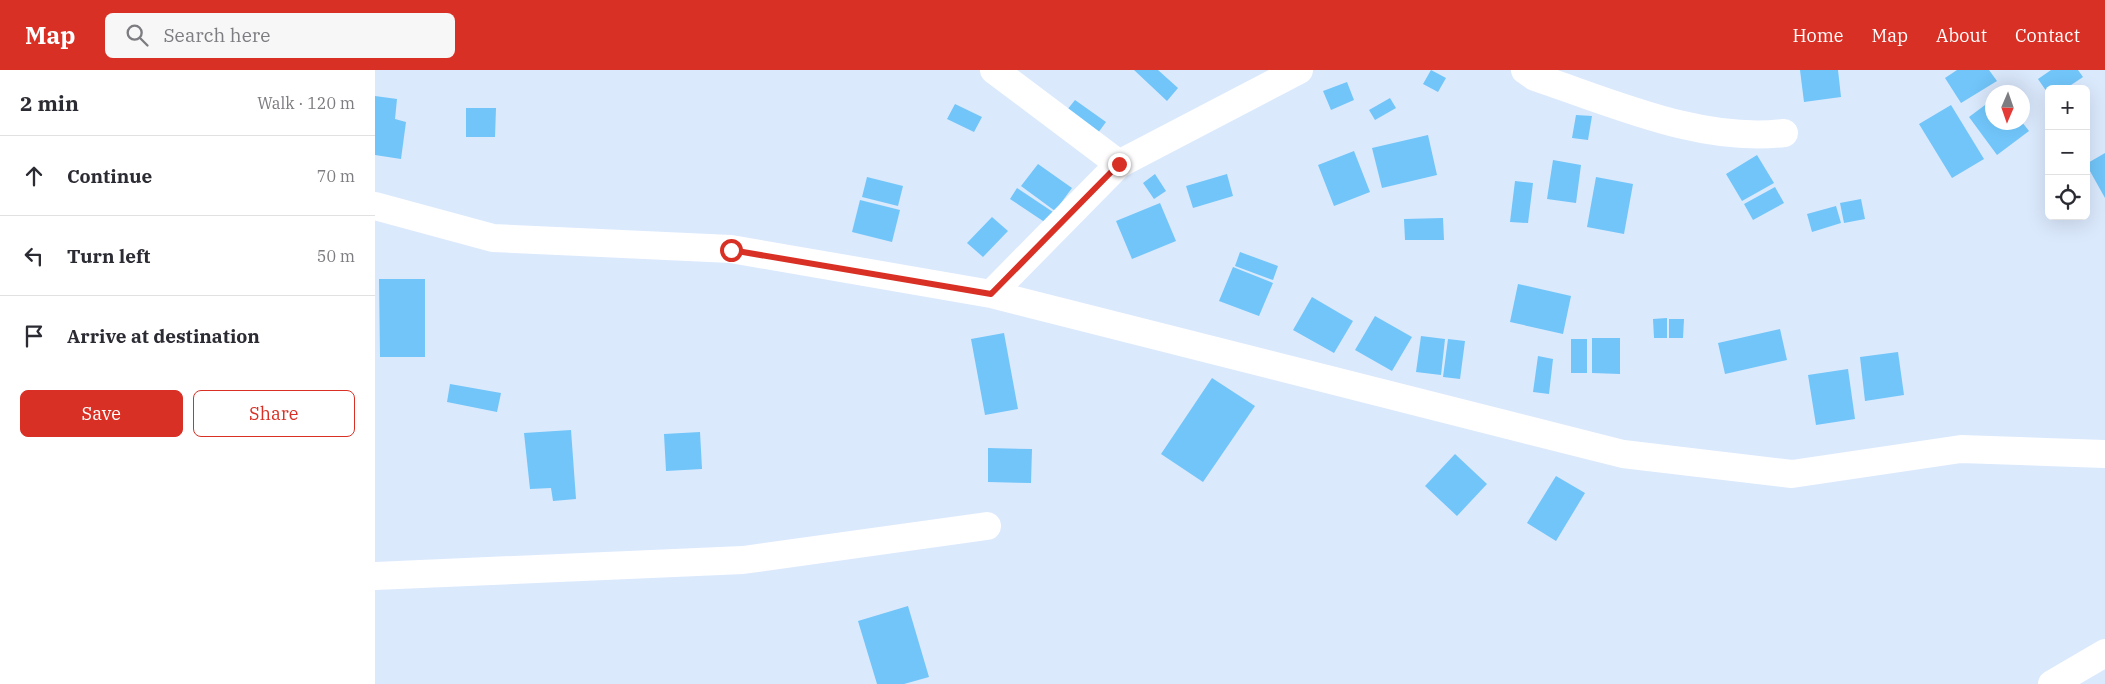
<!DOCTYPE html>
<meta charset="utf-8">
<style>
body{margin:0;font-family:"IBM Plex Serif",serif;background:#f7f7f7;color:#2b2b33}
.controls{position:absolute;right:15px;top:15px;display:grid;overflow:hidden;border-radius:8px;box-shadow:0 5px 20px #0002}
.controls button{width:45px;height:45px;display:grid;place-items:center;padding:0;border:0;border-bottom:1px solid #e1e1e2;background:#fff;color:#2b2b33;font:25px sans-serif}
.compass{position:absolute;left:1610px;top:15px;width:45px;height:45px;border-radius:50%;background:#fff;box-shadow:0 5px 20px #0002;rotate:182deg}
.stop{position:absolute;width:15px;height:15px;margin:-11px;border:4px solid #d93025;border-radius:50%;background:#fff}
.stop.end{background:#d93025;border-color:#fff;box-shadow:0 1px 5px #0008}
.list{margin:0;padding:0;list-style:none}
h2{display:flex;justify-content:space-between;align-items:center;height:65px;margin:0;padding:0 20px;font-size:21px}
h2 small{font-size:16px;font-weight:400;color:#7c7c81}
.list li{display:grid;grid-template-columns:32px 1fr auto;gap:15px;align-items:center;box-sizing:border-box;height:80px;padding:0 20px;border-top:1px solid #e1e1e2}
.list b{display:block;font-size:19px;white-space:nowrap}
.list em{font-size:16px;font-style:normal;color:#7c7c81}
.actions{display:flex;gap:10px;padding:15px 20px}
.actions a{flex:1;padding:11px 0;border:1px solid #d93025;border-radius:8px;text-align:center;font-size:18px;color:#d93025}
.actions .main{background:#d93025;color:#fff}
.icon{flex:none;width:28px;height:28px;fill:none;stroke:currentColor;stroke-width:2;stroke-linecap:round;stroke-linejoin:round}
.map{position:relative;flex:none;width:1730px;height:614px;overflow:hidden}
header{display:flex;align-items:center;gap:30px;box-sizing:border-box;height:70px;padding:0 25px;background:#d93025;color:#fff}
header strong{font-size:24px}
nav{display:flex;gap:28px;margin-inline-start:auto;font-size:18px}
.search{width:350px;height:45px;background:#f7f7f7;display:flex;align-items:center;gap:12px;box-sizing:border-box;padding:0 18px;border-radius:8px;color:#7c7c81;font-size:19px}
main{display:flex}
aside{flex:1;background:#fff}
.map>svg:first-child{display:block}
.building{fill:#71c5f9}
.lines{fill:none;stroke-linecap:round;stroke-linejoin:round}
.minor{stroke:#fff;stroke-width:28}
.route{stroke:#d93025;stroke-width:6}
</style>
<header>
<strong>Map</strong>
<div class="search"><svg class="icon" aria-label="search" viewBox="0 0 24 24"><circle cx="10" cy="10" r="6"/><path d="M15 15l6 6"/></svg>Search here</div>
<nav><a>Home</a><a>Map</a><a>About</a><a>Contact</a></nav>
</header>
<main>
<aside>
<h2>2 min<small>Walk · 120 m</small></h2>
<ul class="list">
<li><svg class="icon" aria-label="ahead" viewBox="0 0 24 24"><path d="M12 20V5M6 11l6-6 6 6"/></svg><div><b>Continue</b></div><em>70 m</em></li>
<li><svg class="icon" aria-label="left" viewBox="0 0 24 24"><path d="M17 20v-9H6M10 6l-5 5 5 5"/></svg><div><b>Turn left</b></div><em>50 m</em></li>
<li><svg class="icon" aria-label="arrive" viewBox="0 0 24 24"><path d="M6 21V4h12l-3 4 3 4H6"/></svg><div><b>Arrive at destination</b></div></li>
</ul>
<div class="actions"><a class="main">Save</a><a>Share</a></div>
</aside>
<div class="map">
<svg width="1730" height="614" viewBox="0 0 1730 614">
<rect width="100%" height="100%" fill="#dbe9fd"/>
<path class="building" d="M759,0H783L803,18L792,31Z
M1056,0L1071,8L1063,22L1048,14Z
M1425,0H1463L1466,27L1429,32Z
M1582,0H1614L1622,11L1586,33L1570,8Z
M1676,0H1703L1708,7L1690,19H1674V25L1663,9Z
M972,12L979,30L956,40L948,21Z
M0,26L22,29L20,49L31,52L26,89L0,85Z
M1015,28L1021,38L1000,50L994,40Z
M1618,29V52H1647L1654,61L1622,85L1594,47Z
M700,30L731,52L720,67L688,45Z
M580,34L607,47L599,62L572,49Z
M1576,35L1609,89L1577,108L1544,54Z
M91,38H121L120,67H91Z
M1201,45L1217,46L1213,70L1197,68Z
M1053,65L1062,105L1007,118L997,78Z
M979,81L995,122L959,136L943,95Z
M1730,83V128L1711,94Z
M1382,85L1399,113L1367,131L1351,104Z
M1178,90L1206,95L1201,133L1172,129Z
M663,94L697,118L680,141L646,116Z
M780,104L791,121L779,129L768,113Z
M852,104L858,126L818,138L811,116Z
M492,107L528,116L523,136L487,127Z
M1221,107L1258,114L1249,164L1212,157Z
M1140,111L1158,113L1153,153L1135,152Z
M1400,117L1409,133L1378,150L1369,134Z
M642,118L678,142L671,153L635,129Z
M1486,129L1490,149L1469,153L1465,133Z
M485,130L525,140L517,172L477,162Z
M785,133L801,171L757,189L741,151Z
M1461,136L1466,153L1437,162L1432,144Z
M617,147L633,161L608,187L592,173Z
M1068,148L1069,170H1030L1029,149Z
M865,182L903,196L898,210L860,196Z
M858,197L898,213L884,246L844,231Z
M4,209H50V287H5Z
M1143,214L1196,226L1188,264L1135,252Z
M937,227L978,251L959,283L918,260Z
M1000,246L1037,267L1017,301L980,280Z
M1292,248V268H1279L1278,249Z
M1294,249H1309L1308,268H1294Z
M1405,259L1412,290L1350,304L1343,273Z
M629,263L643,339L610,345L596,269Z
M1046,266L1070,269L1066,305L1041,302Z
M1217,268H1245V304L1217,303Z
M1073,269L1090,271L1085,309L1068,307Z
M1196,269H1212V303H1196Z
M1523,282L1529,325L1490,331L1485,287Z
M1163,286L1178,289L1174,324L1158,322Z
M1473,299L1480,349L1441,355L1433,305Z
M837,308L880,336L828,412L786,384Z
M75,314L126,323L122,342L72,332Z
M196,360L201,429L178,431L176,418L155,419L149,363Z
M325,362L327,399L291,401L289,364Z
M613,378L657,379L656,413L613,412Z
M1080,384L1112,414L1082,446L1050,416Z
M1181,406L1210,423L1181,471L1152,453Z
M533,536L554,607L529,614H502L483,551Z"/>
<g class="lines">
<path class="minor" d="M619,0L744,94
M1150,0L1160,7C1238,33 1326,73 1409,63
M0,136L118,168L356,179L616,224L1248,384L1417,404L1586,379L1730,384
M616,224L744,94L924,0
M0,506L368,490L612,456
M1677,614L1730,583"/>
</g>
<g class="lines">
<path class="route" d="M356,180L616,224L744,94"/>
</g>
</svg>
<div class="controls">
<button>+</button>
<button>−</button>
<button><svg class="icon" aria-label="locate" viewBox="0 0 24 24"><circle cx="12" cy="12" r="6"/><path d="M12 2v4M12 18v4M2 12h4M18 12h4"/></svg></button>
</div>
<svg class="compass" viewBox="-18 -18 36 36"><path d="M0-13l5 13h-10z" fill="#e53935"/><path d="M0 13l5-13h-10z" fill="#7c7c81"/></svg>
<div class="stop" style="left:356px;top:180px"></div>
<div class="stop end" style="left:744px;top:94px"></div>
</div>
</main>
